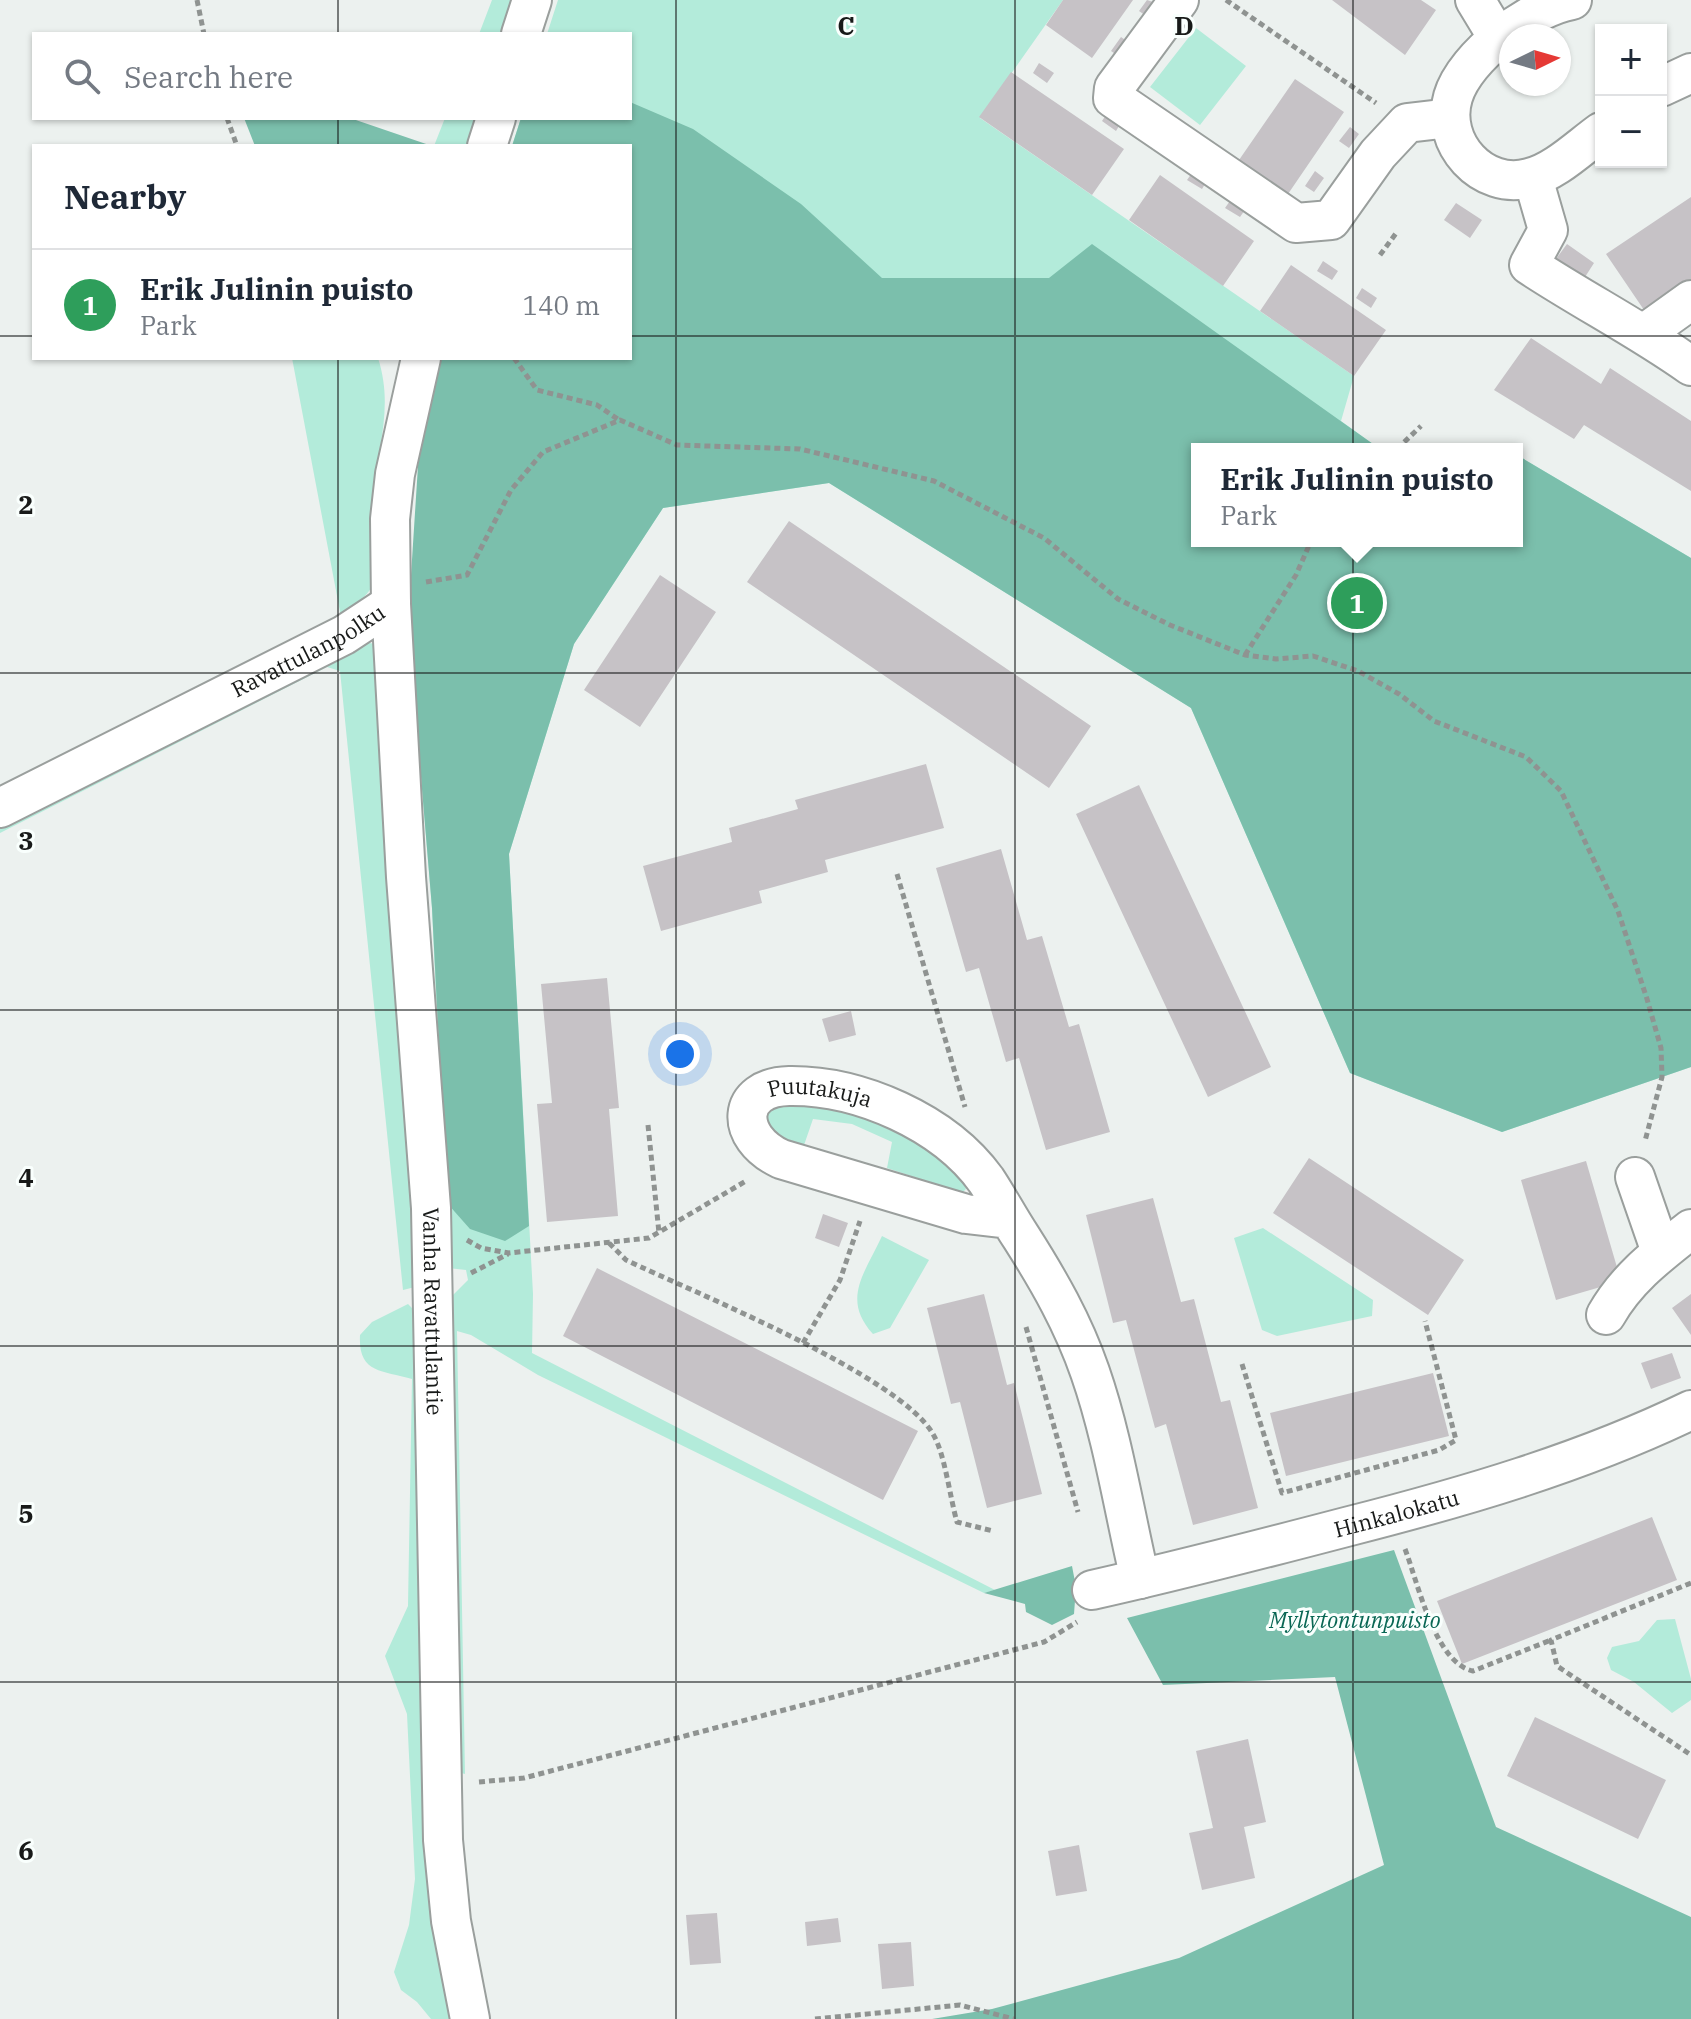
<!DOCTYPE html>
<meta charset="utf-8">
<style>
body{margin:0;font-family:"IBM Plex Serif",serif;background:#f2f2f3;color:#1f2937}
.controls{position:absolute;right:24px;top:24px;display:grid;overflow:hidden;border-radius:0px;box-shadow:0 2px 6px #0004}
.controls button{width:72px;height:72px;display:grid;place-items:center;padding:0;border:0;border-bottom:2px solid #e0e1e3;background:#fff;color:#1f2937;font:40px sans-serif}
.compass{position:absolute;left:1499px;top:24px;width:72px;height:72px;border-radius:50%;background:#fff;box-shadow:0 2px 6px #0004;rotate:85deg}
.you{position:absolute;left:680px;top:1054px;width:28px;height:28px;margin:-20px;border:6px solid #fff;border-radius:50%;background:#1a73e8;box-shadow:0 0 0 12px #1a73e833}
.badge{display:grid;place-items:center;width:52px;height:52px;border-radius:50%;background:#ea580c;color:#fff;font-size:26px;font-weight:700}
.pin{position:absolute;translate:-50% -50%;border:4px solid #fff;box-shadow:0 2px 8px #0006}
.popup{position:absolute;left:1191px;top:443px;width:332px;height:104px;box-sizing:border-box;display:grid;place-content:center;border-radius:0px;background:#fff;filter:drop-shadow(0 2px 6px #0005);font-size:26px;white-space:nowrap;color:#747a83}
.popup b{font-size:30px;color:#1f2937}
.popup::after{content:'';position:absolute;left:50%;top:100%;margin-left:-16px;border:16px solid transparent;border-top-color:#fff}
.list{margin:0;padding:0;list-style:none}
h2{display:flex;justify-content:space-between;align-items:center;height:104px;margin:0;padding:0 32px;font-size:34px}
h2 small{font-size:26px;font-weight:400;color:#747a83}
.list li{display:grid;grid-template-columns:52px 1fr auto;gap:24px;align-items:center;box-sizing:border-box;height:112px;padding:0 32px;border-top:2px solid #e0e1e3}
.list b{display:block;font-size:30px;white-space:nowrap}
.list p{margin:0;font-size:26px;white-space:nowrap;color:#747a83}
.list em{font-size:26px;font-style:normal;color:#747a83}
.icon{flex:none;width:44px;height:44px;fill:none;stroke:currentColor;stroke-width:2;stroke-linecap:round;stroke-linejoin:round}
.map{position:relative;flex:none;width:1691px;height:2019px;overflow:hidden}
.search{position:absolute;background:#fff;box-shadow:0 2px 6px #0004;left:32px;top:32px;width:600px;height:88px;display:flex;align-items:center;gap:20px;box-sizing:border-box;padding:0 28px;border-radius:0px;color:#747a83;font-size:30px}
.panel{position:absolute;background:#fff;box-shadow:0 2px 6px #0004;left:32px;top:144px;width:600px;height:216px;border-radius:0px}
.map>svg:first-child{display:block}
.green{fill:#b3ebda}
.forest{fill:#7bbfac}
.building{fill:#c6c2c6}
.lines{fill:none;stroke-linecap:round;stroke-linejoin:round}
.minor-casing{stroke:#9a9f9d;stroke-width:42}
.path{stroke:#8f9391;stroke-width:5;stroke-dasharray:6 4;stroke-linecap:butt}
.minor{stroke:#fff;stroke-width:38}
.grid{fill:none;stroke:#181a19;stroke-width:2;stroke-opacity:0.55}
.labels{text-anchor:middle;stroke-width:6;stroke-linejoin:round;paint-order:stroke}
.street-label{font-size:22px;fill:#181a19;stroke:#f9fffd}
.park-label{font-size:22px;font-style:italic;fill:#096754;stroke:#f9fffd}
.grid-label{font-size:26px;text-anchor:middle;font-weight:bold;fill:#181a19;stroke:#f9fffd;stroke-width:6;stroke-linejoin:round;paint-order:stroke}
</style>
<div class="map">
<svg width="1691" height="2019" viewBox="0 0 1691 2019">
<rect width="100%" height="100%" fill="#ecf1ef"/>
<path class="green" d="M492,0H520L509,34H479Z
M558,0H1063L980,118L1354,376L1341,421L1380,449H1197V541H1517V455L1691,558V1067L1502,1132L1350,1073L1191,708L829,483L663,508L574,644L509,854L533,1294L532,1353L995,1590L984,1593L538,1375L471,1335L457,1331L465,1774L454,1771L447,1301L468,1280L466,1270L448,1268L432,908L408,622L442,358H630V146H512L521,118H630V34H547Z
M1196,28L1246,66L1200,125L1150,87Z
M445,118H483L474,146H434Z
M292,358H378C394,408 377,445 375,494C375,519 385,552 377,575C372,594 355,605 341,617Z
M359,641L375,644L408,1045L415,1287L403,1290L340,671L327,667L0,833V815Z
M799,1099C850,1110 951,1129 966,1189L962,1193L887,1168L892,1142L852,1124L813,1119L803,1148L783,1140L767,1127L765,1113Z
M1263,1228L1373,1300L1372,1316L1277,1336L1262,1330L1234,1238Z
M882,1236L929,1260L890,1328L873,1334C841,1299 865,1273 882,1236Z
M408,1304L420,1316L460,2019H431L417,2002L401,1990L394,1972L409,1925L415,1879L407,1714L385,1656L408,1606L412,1379C381,1370 358,1373 360,1335L372,1322Z
M1675,1619L1691,1679V1700L1672,1713L1634,1682L1611,1670L1607,1658L1612,1647L1639,1641L1657,1620Z"/>
<path class="forest" d="M630,102L693,129L801,204L882,278H1049L1092,244L1380,449H1197V541H1517V455L1691,558V1067L1502,1132L1350,1073L1191,708L829,483L663,508L574,644L509,854L529,1226L505,1241L470,1229L447,1203L432,908L408,622L421,419L442,358H630V146H512L521,118H630Z
M244,118H350L432,146H255Z
M1394,1550L1496,1827L1691,1917V2019H932L992,2009L1179,1958L1384,1865L1335,1677L1163,1685L1127,1618Z
M1072,1566L1076,1587L1074,1614L1052,1625L1026,1612L1025,1604L984,1593Z"/>
<path class="building" d="M1063,0H1133L1092,58L1046,25Z
M1147,0L1159,4L1149,18L1139,11Z
M1332,0H1421L1436,10L1405,55Z
M1121,37L1131,44L1121,58L1111,51Z
M1039,63L1054,73L1047,83L1033,73Z
M1011,72L1124,149L1092,195L979,117Z
M1295,79L1344,112L1288,194L1239,160Z
M1108,112L1122,121L1116,131L1102,121Z
M1350,127L1359,134L1349,148L1339,141Z
M1194,170L1208,179L1202,189L1187,180Z
M1315,171L1324,178L1314,192L1305,186Z
M1160,175L1254,241L1223,286L1129,220Z
M1691,197V279L1644,310L1606,254Z
M1232,198L1247,207L1240,217L1225,208Z
M1456,203L1482,220L1470,238L1444,220Z
M1567,244L1594,263L1578,288L1550,267Z
M1323,261L1338,271L1332,280L1317,271Z
M1291,265L1386,330L1354,376L1260,311Z
M1362,288L1377,298L1371,308L1356,298Z
M1531,338L1601,384L1610,368L1691,421V491L1584,425L1574,439L1494,390Z
M789,521L1091,726L1049,788L747,582Z
M660,575L716,612L640,727L584,690Z
M926,764L944,828L825,860L828,872L759,891L762,903L661,931L643,866L732,842L729,828L798,809L795,800Z
M1139,785L1271,1067L1208,1097L1076,814Z
M1001,849L1027,940L1042,936L1069,1027L1079,1024L1110,1132L1046,1150L1019,1058L1006,1062L979,968L966,972L936,868Z
M607,978L619,1108L609,1109L618,1216L547,1222L537,1104L552,1103L541,984Z
M851,1011L856,1035L829,1042L822,1019Z
M1309,1158L1464,1260L1428,1315L1273,1213Z
M1586,1161L1621,1281L1556,1300L1521,1180Z
M1153,1198L1181,1302L1194,1299L1221,1402L1230,1400L1258,1508L1193,1525L1166,1424L1155,1428L1126,1320L1113,1323L1086,1215Z
M823,1214L848,1223L839,1247L815,1238Z
M597,1268L918,1431L883,1500L563,1336Z
M984,1294L1007,1385L1014,1383L1042,1494L987,1508L960,1402L951,1404L927,1308Z
M1691,1294V1335L1672,1308Z
M1672,1353L1681,1378L1651,1389L1641,1363Z
M1433,1373L1449,1436L1286,1476L1270,1413Z
M1652,1517L1677,1580L1462,1664L1437,1601Z
M1535,1717L1666,1780L1638,1839L1507,1776Z
M1248,1739L1266,1822L1244,1827L1255,1878L1202,1890L1189,1833L1213,1828L1196,1751Z
M1079,1845L1087,1891L1056,1896L1048,1851Z
M717,1913L721,1963L690,1965L686,1915Z
M838,1918L841,1942L807,1946L805,1922Z
M911,1942L914,1986L882,1989L878,1944Z"/>
<g class="lines">
<g class="minor-casing">
<g id="minor">
<path d="M1179,0L1114,88L1113,98L1296,223L1331,220L1378,154L1407,123L1450,118"/>
<path d="M1475,0L1498,38"/>
<path d="M1572,0C1531,7 1465,56 1453,97C1439,143 1483,191 1529,178C1555,172 1580,147 1601,132"/>
<path d="M521,34L532,0"/>
<path d="M1661,87L1691,73"/>
<path d="M487,146L496,118"/>
<path d="M1533,178L1548,230L1529,265C1582,300 1639,329 1691,366"/>
<path d="M1645,333L1691,300"/>
<path id="s1" d="M421,358L395,474L390,519L391,604L406,877L431,1208L443,1840L451,1921L470,2019"/>
<path id="s2" d="M0,808L344,635L391,604"/>
<path d="M1635,1177L1661,1252"/>
<path id="s3" d="M1009,1219L966,1214L781,1159C734,1137 736,1087 789,1086C859,1085 944,1122 986,1180C998,1198 1009,1219 1021,1237C1049,1281 1073,1323 1090,1372C1113,1438 1124,1511 1140,1579"/>
<path d="M1606,1315C1627,1278 1658,1255 1691,1229"/>
<path id="s4" d="M1092,1590C1178,1571 1262,1549 1346,1527C1464,1497 1581,1463 1691,1410"/>
</g>
</g>
<path class="path" d="M197,0L204,34
M1226,0L1376,103
M227,118L237,146
M1380,255L1397,232
M514,358L537,390L597,405L619,420
M1397,449L1421,426
M426,582L467,575L511,490L543,452L620,420L677,445L800,449L934,481L1044,538L1118,599L1170,625L1245,655L1276,659L1313,656L1358,671L1399,694L1434,721L1526,757L1561,791L1618,911L1647,999L1661,1048L1662,1077L1645,1141
M1245,655L1296,575L1311,541
M897,874L965,1107
M648,1125L659,1233
M467,1240L481,1248L509,1253L649,1238L746,1181
M609,1243L626,1260C693,1292 899,1375 933,1434C945,1454 950,1498 957,1522L993,1531
M471,1273L508,1254
M1026,1327L1078,1512
M803,1343L840,1280L860,1221
M1242,1364L1282,1493L1439,1450L1456,1440L1425,1321
M1405,1549C1418,1583 1435,1663 1473,1671L1551,1640
M1691,1583L1551,1640L1557,1666L1691,1755
M479,1782L524,1778L1044,1642L1077,1622
M815,2019L960,2005L1014,2019"/>
<use href="#minor" class="minor"/>
</g>
<path class="grid" d="M338,0V34M676,0V2019M1015,0V2019M1353,0V2019M338,118V146M0,336H34M630,336H1691M338,358V2019M0,673H1691M0,1010H1691M0,1346H1691M0,1682H1691"/>
<g class="labels">
<g class="street-label">
<text dy="8" stroke="none"><textPath href="#s2" startOffset="346">Ravattulanpolku</textPath></text>
<text dy="8" stroke="none"><textPath href="#s3" startOffset="382">Puutakuja</textPath></text>
<text dy="8" stroke="none"><textPath href="#s1" startOffset="958">Vanha Ravattulantie</textPath></text>
<text dy="8" stroke="none"><textPath href="#s4" startOffset="314">Hinkalokatu</textPath></text>
</g>
<g class="park-label">
<text x="1355" y="1628">Myllytontunpuisto</text>
</g>
</g>
<g class="grid-label">
<text x="846" y="35">C</text>
<text x="1184" y="35">D</text>
<text x="26" y="514">2</text>
<text x="26" y="850">3</text>
<text x="26" y="1187">4</text>
<text x="26" y="1523">5</text>
<text x="26" y="1860">6</text>
</g>
</svg>
<div class="controls">
<button>+</button>
<button>−</button>
</div>
<svg class="compass" viewBox="-18 -18 36 36"><path d="M0-13l5 13h-10z" fill="#e53935"/><path d="M0 13l5-13h-10z" fill="#747a83"/></svg>
<div class="you"></div>
<div class="pin badge" style="left:1357px;top:603px;background:#2e9e5b">1</div>
<div class="popup"><b>Erik Julinin puisto</b>Park</div>
<div class="search"><svg class="icon" aria-label="search" viewBox="0 0 24 24"><circle cx="10" cy="10" r="6"/><path d="M15 15l6 6"/></svg>Search here</div>
<section class="panel">
<h2>Nearby<small></small></h2>
<ul class="list">
<li><span class="badge" style="background:#2e9e5b">1</span><div><b>Erik Julinin puisto</b><p>Park</p></div><em>140 m</em></li>
</ul>
</section>
</div>
